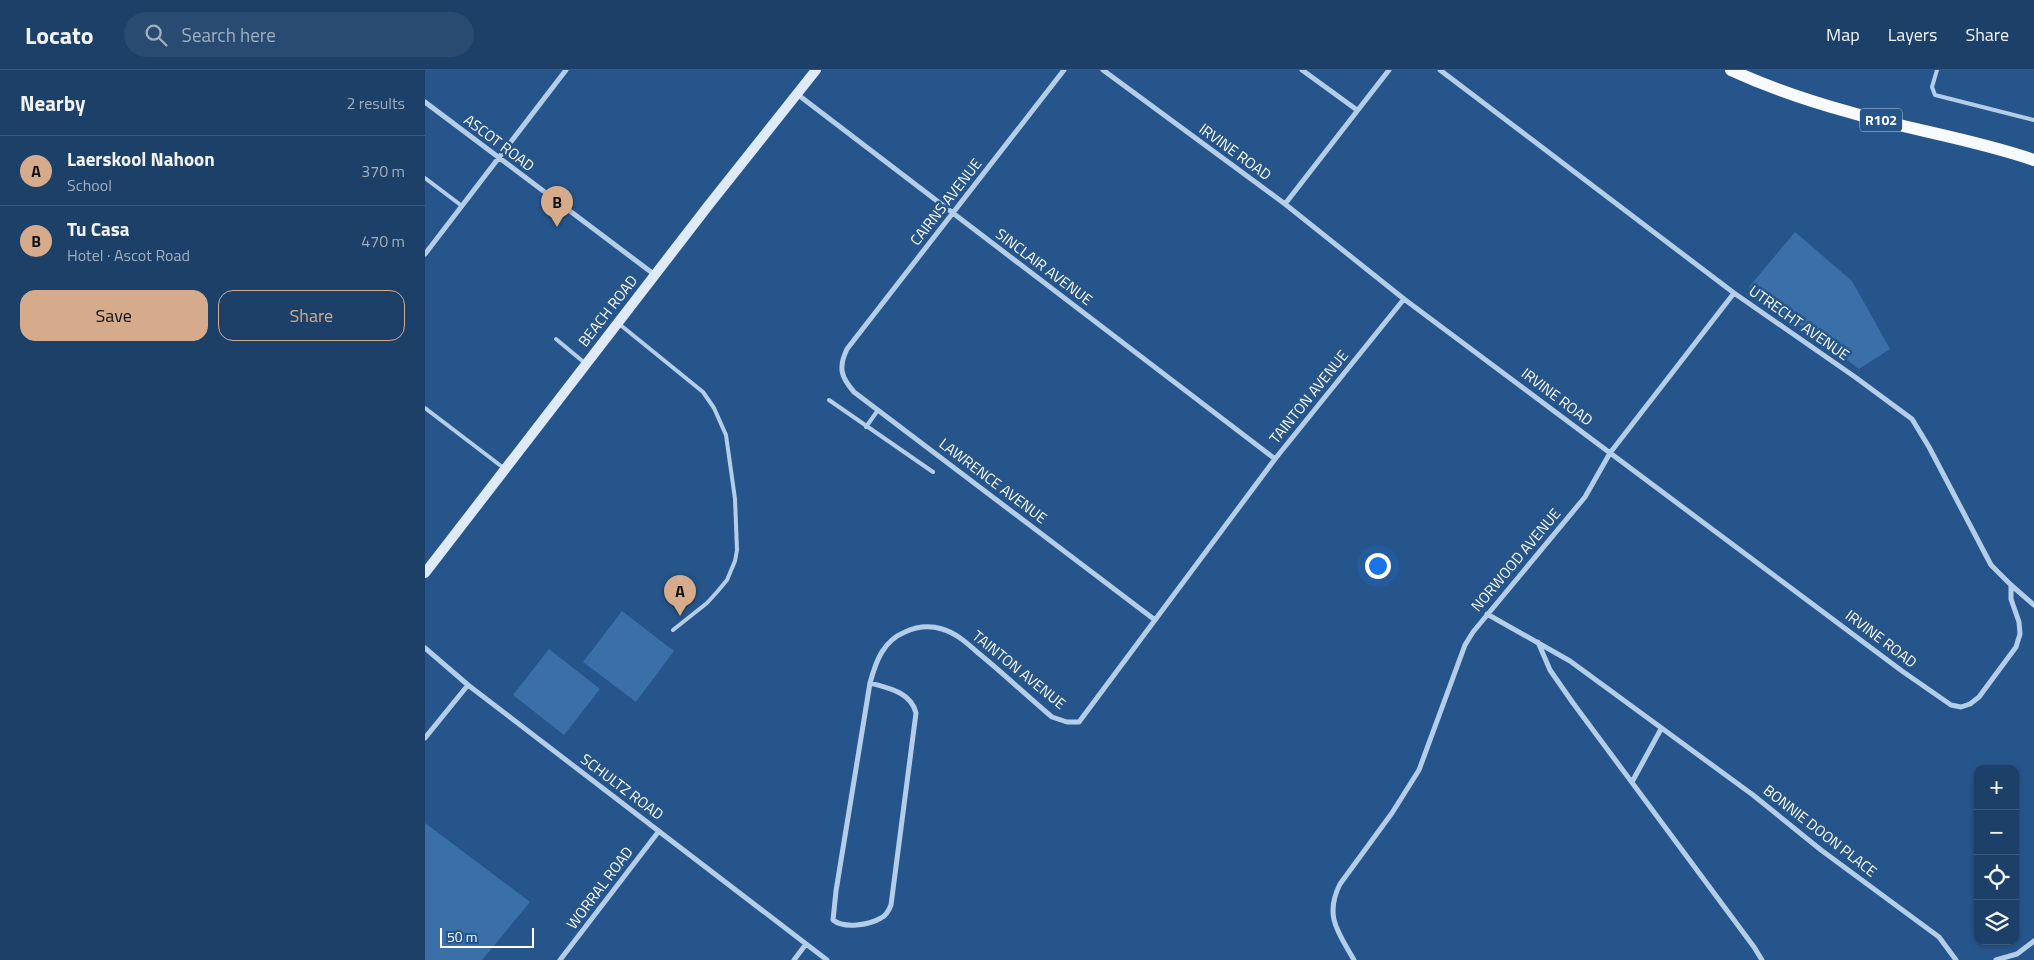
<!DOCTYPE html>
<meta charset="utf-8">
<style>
body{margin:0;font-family:"Titillium Web",sans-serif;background:#294b71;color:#f1f3f6}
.controls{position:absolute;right:15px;bottom:15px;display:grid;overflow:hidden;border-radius:10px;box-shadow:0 1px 4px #0004}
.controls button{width:45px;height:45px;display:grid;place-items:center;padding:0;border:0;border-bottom:1px solid #3a597c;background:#1c4068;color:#f1f3f6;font:25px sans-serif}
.scale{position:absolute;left:15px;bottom:12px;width:94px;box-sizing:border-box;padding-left:5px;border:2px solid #fff;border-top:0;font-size:14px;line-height:18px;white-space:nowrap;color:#fff;-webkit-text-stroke:4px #26558b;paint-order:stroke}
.you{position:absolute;left:952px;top:495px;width:18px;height:18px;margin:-12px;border:4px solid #fff;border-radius:50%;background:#1a73e8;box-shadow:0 0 0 8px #1a73e833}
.badge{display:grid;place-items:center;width:32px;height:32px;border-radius:50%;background:#d6ab8b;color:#111;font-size:16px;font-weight:700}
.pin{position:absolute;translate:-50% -41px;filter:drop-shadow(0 1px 2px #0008)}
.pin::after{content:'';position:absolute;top:26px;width:18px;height:15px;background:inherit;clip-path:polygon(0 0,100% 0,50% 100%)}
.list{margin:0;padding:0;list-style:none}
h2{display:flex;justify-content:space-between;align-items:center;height:65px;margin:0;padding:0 20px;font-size:21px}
h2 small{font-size:16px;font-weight:400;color:#a0afc0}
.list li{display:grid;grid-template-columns:32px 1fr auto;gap:15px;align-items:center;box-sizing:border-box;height:70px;padding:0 20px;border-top:1px solid #3a597c}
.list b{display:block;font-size:19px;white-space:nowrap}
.list p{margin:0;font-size:16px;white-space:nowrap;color:#a0afc0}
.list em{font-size:16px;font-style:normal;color:#a0afc0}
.actions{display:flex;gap:10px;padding:15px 20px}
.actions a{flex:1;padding:11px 0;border:1px solid #d6ab8b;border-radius:15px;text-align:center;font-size:18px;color:#d6ab8b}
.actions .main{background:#d6ab8b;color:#111}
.icon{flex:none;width:28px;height:28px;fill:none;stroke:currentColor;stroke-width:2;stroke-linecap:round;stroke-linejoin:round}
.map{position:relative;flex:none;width:1609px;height:890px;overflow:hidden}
header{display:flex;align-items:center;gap:30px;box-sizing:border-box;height:70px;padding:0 25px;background:#1c4068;border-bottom:1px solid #3a597c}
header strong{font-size:24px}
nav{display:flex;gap:28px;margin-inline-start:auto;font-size:18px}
.search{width:350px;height:45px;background:#294b71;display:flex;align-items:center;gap:12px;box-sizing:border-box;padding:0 18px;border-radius:28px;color:#a0afc0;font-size:19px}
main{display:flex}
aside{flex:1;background:#1c4068}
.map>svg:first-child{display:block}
.green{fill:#3a6fa7}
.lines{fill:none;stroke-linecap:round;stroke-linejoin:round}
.lane{stroke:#b4ceea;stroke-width:4}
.street{stroke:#b4ceea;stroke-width:5}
.secondary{stroke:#deeaf8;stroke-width:10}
.primary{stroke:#f7fafe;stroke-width:12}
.labels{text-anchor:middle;stroke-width:5;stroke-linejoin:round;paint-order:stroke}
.shield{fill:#26558b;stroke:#beccdc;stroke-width:1}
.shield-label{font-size:14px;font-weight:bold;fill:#fff}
.street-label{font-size:15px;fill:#fff;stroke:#26558b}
</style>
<header>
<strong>Locato</strong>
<div class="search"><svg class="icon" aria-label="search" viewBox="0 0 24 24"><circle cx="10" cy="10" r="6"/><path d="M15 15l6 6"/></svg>Search here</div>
<nav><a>Map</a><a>Layers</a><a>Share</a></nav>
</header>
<main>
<aside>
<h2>Nearby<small>2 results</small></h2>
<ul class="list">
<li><span class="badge">A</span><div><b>Laerskool Nahoon</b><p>School</p></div><em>370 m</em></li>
<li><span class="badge">B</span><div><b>Tu Casa</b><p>Hotel · Ascot Road</p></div><em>470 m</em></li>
</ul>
<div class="actions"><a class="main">Save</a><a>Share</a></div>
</aside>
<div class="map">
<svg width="1609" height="890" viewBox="0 0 1609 890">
<rect width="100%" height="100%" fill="#26558b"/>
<path class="green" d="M1370,162L1427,211L1465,279L1434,299L1324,217Z
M197,541L249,581L211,632L158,592Z
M124,579L175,619L139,665L88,625Z
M0,753L105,832L57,890H0Z"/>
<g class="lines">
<path class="lane" d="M1512,0L1507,17L1510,25L1609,50
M0,108L37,136
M193,253L278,322L289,338L301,365L310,429L312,480L310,491L302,510L292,522L282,533L248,560
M131,269L161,294
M404,330L508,402
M0,338L80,399
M441,357L453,340"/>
<path class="street" d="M639,0L422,279C413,298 416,307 429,322L730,550
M678,0L860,134L979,229L1477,601L1526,635L1536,637L1545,634L1554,627L1591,577L1595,564L1594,552L1586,529V515L1566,495L1504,377L1487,349L1430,307L1309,223L1015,0
M877,0L932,40
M372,24L850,389
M0,32L230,205
M860,134L964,0
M0,184L141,0
M1586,515L1609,535
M1062,544L1145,591L1328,725L1396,780L1514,867L1531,890
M1113,572L1125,600L1148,633L1329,877L1337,890
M0,578L43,615L402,890
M445,613C463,618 486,622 491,643L466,835C464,840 461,846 456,848C444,855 419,859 408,850L411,821L445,613C451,591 458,571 480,562C493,556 504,555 517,559C531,563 542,573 552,582C578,603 602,626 627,647L642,652H654L850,389L979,229
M0,668L43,615
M1207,712L1236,659
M135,890L234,761
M369,890L381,874
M929,890C913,862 899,846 915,814L967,743L994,700L1040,575L1048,562L1160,427L1185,383L1309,223
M1571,890L1592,884L1609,871"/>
<path class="secondary" d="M0,503L283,136L391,0"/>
<path class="primary" d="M1306,0C1343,17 1384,31 1424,42C1485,60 1549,69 1609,90"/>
</g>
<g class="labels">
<rect class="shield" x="1435" y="38.5" width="42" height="23" rx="4"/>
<g class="shield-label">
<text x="1456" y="55">R102</text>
</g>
<g class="street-label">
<text transform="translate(74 73) rotate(37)" y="5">ASCOT ROAD</text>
<text transform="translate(810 82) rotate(36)" y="5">IRVINE ROAD</text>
<text transform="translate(521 132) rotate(-52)" y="5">CAIRNS AVENUE</text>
<text transform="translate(619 197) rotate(37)" y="5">SINCLAIR AVENUE</text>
<text transform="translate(183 241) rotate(-52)" y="5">BEACH ROAD</text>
<text transform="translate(1374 253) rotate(35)" y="5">UTRECHT AVENUE</text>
<text transform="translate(884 327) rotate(-51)" y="5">TAINTON AVENUE</text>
<text transform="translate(1132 327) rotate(37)" y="5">IRVINE ROAD</text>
<text transform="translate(568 411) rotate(37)" y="5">LAWRENCE AVENUE</text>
<text transform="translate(1091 490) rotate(-50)" y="5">NORWOOD AVENUE</text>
<text transform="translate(1456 569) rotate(37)" y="5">IRVINE ROAD</text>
<text transform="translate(594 600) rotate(39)" y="5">TAINTON AVENUE</text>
<text transform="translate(197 717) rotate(37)" y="5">SCHULTZ ROAD</text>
<text transform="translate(1395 761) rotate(38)" y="5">BONNIE DOON PLACE</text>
<text transform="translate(175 818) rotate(-53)" y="5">WORRAL ROAD</text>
</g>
</g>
</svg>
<div class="controls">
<button>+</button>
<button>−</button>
<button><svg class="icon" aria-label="locate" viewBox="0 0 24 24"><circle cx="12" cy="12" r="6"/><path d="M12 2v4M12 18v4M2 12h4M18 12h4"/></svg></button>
<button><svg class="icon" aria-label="layers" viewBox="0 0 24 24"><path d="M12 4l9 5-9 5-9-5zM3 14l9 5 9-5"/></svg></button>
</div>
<div class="scale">50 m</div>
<div class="you"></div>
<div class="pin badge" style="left:255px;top:546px">A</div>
<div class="pin badge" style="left:132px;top:157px">B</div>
</div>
</main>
